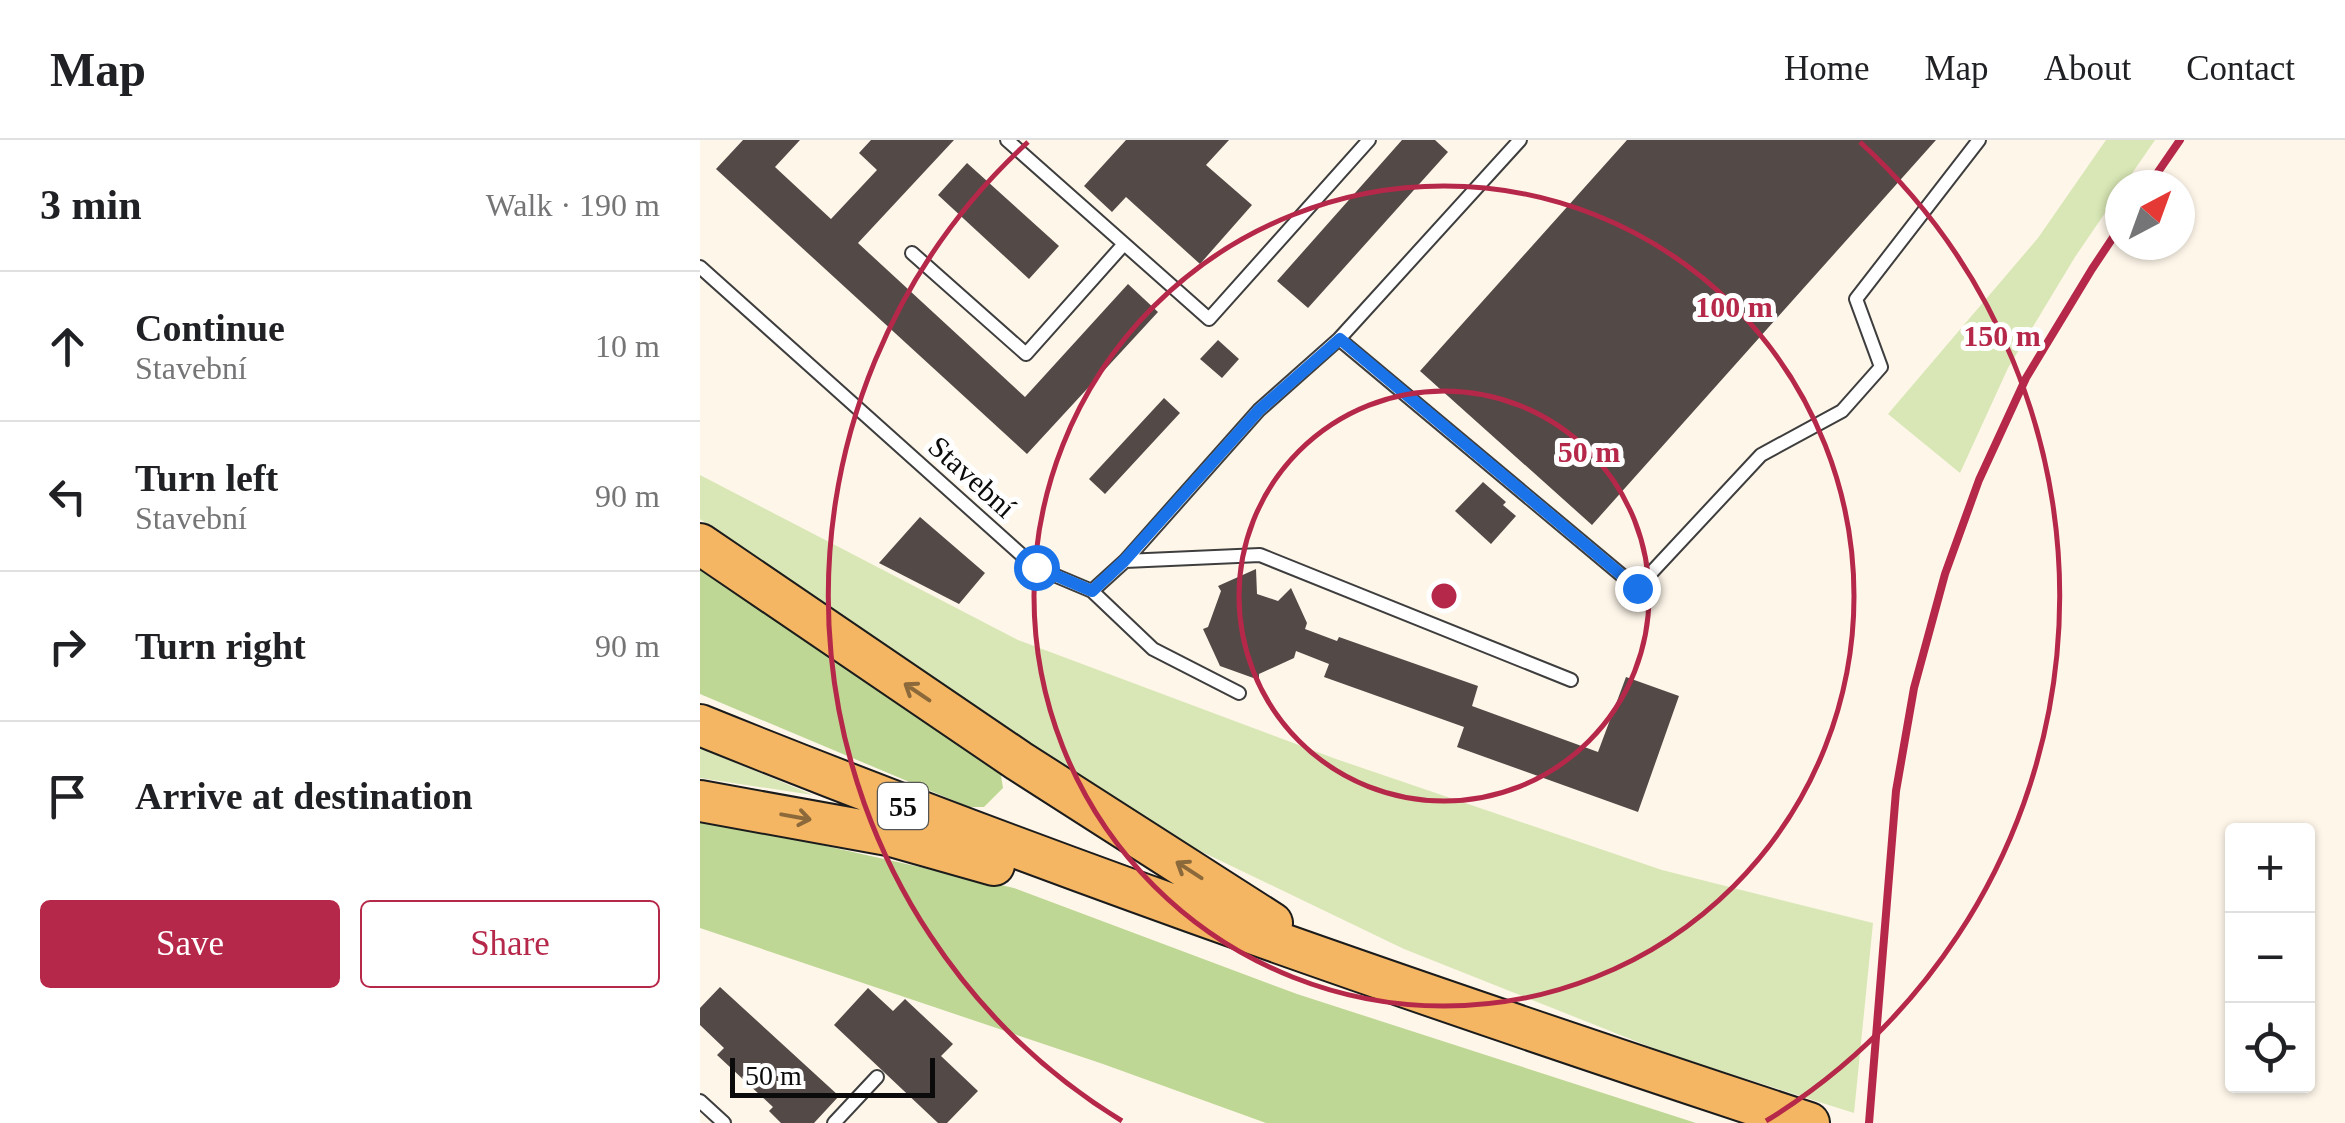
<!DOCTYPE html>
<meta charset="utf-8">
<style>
body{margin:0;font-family:"Times New Roman",serif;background:#f2f2f2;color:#202124}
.controls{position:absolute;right:30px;bottom:30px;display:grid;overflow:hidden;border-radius:10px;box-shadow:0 2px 8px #0004}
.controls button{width:90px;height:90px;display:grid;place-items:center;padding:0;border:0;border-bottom:2px solid #e0e0e0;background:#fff;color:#202124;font:50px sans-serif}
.compass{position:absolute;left:1405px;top:30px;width:90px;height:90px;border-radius:50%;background:#fff;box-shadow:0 2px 8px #0004;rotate:41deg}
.scale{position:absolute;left:30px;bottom:25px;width:205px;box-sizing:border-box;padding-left:10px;border:5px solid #0b0b0b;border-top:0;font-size:28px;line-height:35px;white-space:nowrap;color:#0b0b0b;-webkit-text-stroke:8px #fff;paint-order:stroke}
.stop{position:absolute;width:30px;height:30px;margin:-22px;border:8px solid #1a73e8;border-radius:50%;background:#fff}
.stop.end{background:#1a73e8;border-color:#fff;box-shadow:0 2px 10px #0008}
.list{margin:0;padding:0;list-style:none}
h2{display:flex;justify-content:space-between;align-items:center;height:130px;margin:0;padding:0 40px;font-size:42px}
h2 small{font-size:32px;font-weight:400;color:#757577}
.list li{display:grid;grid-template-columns:65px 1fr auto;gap:30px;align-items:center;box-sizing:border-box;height:150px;padding:0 40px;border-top:2px solid #e0e0e0}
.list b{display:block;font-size:38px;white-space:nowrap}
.list p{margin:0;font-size:32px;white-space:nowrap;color:#757577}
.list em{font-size:32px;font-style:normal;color:#757577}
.actions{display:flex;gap:20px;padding:30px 40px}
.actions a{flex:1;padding:22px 0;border:2px solid #b62849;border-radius:10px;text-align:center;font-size:35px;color:#b62849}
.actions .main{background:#b62849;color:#fff}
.icon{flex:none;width:55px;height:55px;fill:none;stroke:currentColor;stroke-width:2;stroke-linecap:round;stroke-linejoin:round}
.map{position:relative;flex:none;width:1645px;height:983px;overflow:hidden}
header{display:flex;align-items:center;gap:60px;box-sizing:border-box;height:140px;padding:0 50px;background:#fff;border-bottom:2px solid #e0e0e0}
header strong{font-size:48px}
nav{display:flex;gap:55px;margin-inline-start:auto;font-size:35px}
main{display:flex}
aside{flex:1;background:#fff}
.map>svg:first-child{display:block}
.green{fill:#d8e7b5}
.forest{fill:#bfd795}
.building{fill:#534a48}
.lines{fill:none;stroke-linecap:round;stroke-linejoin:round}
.service-casing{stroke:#3e3e3e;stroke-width:16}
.primary-casing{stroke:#1c1c1c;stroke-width:44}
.service{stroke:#fff;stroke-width:12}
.primary{stroke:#f4b663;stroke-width:40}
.rail{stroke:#b62849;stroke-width:8}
.oneway{stroke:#8b693b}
.route{stroke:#1a73e8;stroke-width:12}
.ring{fill:none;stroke:#b62849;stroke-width:5}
.labels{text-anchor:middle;stroke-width:10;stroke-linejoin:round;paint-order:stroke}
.shield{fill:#fff;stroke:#545454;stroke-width:2.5}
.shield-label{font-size:28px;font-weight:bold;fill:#0b0b0b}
.street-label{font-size:30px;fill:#0b0b0b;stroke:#fff}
.centre{fill:#b62849;stroke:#fff;stroke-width:5}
.ring-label{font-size:30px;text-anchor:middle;font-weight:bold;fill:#b62849;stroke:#fff;stroke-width:10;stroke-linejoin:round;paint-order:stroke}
</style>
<header>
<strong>Map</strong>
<nav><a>Home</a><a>Map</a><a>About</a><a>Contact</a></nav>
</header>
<main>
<aside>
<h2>3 min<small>Walk · 190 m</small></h2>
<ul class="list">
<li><svg class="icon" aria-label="ahead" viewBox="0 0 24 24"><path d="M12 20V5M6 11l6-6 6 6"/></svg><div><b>Continue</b><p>Stavební</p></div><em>10 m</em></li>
<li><svg class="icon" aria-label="left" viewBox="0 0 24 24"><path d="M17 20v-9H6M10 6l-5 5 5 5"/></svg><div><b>Turn left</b><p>Stavební</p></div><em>90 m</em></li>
<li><svg class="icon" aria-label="right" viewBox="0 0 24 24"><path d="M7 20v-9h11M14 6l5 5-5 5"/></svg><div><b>Turn right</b></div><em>90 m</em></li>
<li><svg class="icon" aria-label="arrive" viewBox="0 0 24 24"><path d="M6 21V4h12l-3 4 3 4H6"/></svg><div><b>Arrive at destination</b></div></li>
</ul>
<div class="actions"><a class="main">Save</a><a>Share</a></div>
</aside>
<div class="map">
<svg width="1645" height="983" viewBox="0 0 1645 983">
<rect width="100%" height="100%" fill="#fef6e9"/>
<path class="green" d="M1406,0H1455L1424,45H1420V51L1375,117L1308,228L1260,333L1188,274L1338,98Z
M0,335L318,500L636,619L962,730L1173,783L1154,973L968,914L704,809L496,709L341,611L0,379Z
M0,608L113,655L0,638Z"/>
<path class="forest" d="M0,423L300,629L303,648L284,667H269L0,554Z
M0,678L314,748L597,854L996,983H566L403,924L0,788Z"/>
<path class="building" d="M43,0H100L75,27L131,79L177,30L159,13L171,0H254L158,103L325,257L428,144L458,172L327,314L16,29Z
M426,0H529L506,25L552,65L500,124L426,57L412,72L384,46Z
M702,0H735L748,12L608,168L577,141Z
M927,0H1236L892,385L720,231Z
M267,23L359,106L329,139L238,55Z
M518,200L539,219L522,238L500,219Z
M464,258L480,273L405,354L389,339Z
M783,342L806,362L803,365L816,376L791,404L755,371Z
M220,377L285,433L259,464L179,423Z
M556,429L557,454L578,461L591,448L607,483L605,489L637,501L639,497L778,546L772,566L898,612L926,537L979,556L938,672L757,607L764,587L624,537L629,524L596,511L594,518L559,534V540L520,526L503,489L508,487L521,451L518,446Z
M20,847L139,956L114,983H81L69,971L73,967L17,915L24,908L0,885V868Z
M168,848L193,871L205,859L253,904L241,916L278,951L247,983H238L134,885Z"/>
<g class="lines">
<g class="service-casing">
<path id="service" d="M307,0L509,179L669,0
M820,0L639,199L937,448L1061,315L1142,271L1181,227L1156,159L1279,0
M212,113L326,214L424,104
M0,127L335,427L392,451L425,421L559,270L639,199
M425,421L560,415L871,540
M392,451L453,509L539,553
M0,961L24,983
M134,983L177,937"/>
</g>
<g class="primary-casing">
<path id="primary" d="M0,404L319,621L572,783
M0,585C364,732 736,860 1109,983
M0,661L188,695L294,725"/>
</g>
<use href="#service" class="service"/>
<use href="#primary" class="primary"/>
<path class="rail" d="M1449,45L1480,0
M1169,983L1196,651L1214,548L1245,434L1279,340L1326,238L1392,129L1420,87"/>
</g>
<defs><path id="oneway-shaft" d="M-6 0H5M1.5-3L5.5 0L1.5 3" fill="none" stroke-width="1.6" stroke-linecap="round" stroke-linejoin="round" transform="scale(2.5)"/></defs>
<g class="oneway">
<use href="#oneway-shaft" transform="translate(217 552) rotate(-146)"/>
<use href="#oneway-shaft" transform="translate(96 677) rotate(10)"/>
<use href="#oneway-shaft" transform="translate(489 730) rotate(-147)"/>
</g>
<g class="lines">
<path class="route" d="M336,427L392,451L424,421L559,270L640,199L937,448"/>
</g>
<g class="ring">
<circle cx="744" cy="456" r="205"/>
<circle cx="744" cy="456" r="410"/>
<path d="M422 981A616 616 0 0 1 328 2M1160 2A616 616 0 0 1 1066 981"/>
</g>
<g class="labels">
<rect class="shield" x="178" y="643" width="50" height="46" rx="8"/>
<g class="shield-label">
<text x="203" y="676">55</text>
</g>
<g class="street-label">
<text transform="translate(272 337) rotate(42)" y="10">Stavební</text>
</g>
</g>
<circle cx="744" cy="456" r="15" class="centre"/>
<g class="ring-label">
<text x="1034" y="177">100 m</text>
<text x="1302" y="206">150 m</text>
<text x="889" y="322">50 m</text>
</g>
</svg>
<div class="controls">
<button>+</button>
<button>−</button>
<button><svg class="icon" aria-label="locate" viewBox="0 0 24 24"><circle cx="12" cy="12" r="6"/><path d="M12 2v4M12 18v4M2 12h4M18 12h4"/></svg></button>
</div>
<svg class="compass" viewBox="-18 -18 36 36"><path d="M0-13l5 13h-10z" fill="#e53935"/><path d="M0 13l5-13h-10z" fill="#757577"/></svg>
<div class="scale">50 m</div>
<div class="stop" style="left:336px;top:427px"></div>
<div class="stop end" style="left:937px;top:448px"></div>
</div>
</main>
